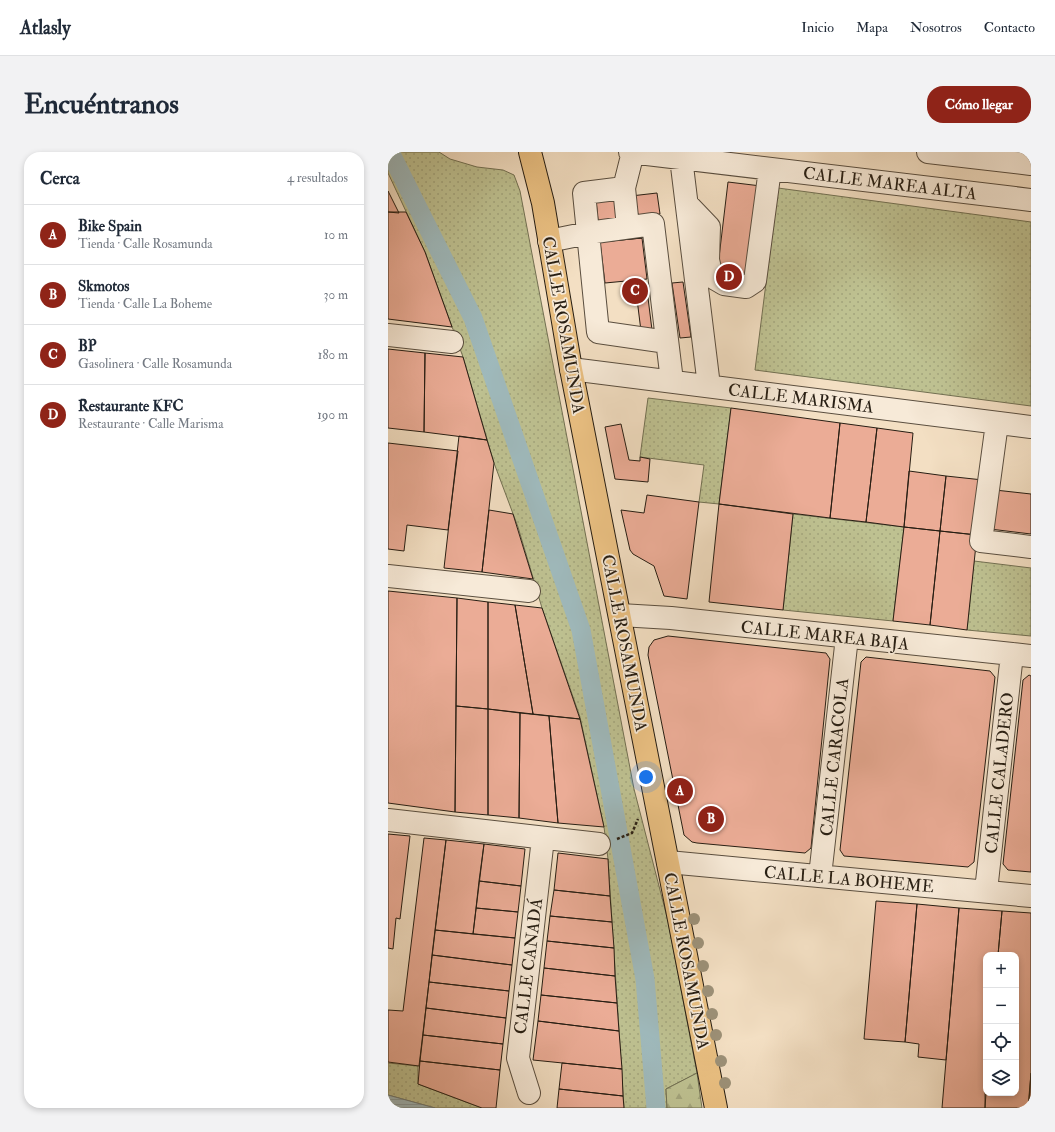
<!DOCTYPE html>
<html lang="es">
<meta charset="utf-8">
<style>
body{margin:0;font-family:"IM FELL Double Pica",serif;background:#f2f2f3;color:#1f2937}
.controls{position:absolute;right:12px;bottom:12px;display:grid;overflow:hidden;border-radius:8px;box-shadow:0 2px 6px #0003}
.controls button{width:36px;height:36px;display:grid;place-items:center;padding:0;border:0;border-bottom:1px solid #e0e1e3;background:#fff;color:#1f2937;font:20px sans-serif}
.you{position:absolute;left:258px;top:625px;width:14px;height:14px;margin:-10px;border:3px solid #fff;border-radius:50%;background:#1a73e8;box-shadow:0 0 0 6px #1a73e833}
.badge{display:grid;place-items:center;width:26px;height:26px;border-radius:50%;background:#8f2418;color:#fff;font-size:13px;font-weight:700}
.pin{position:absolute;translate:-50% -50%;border:2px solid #fff;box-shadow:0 1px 4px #0006}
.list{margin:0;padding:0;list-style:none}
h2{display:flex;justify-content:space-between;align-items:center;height:52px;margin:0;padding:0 16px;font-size:17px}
h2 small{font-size:13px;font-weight:400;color:#747a83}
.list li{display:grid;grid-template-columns:26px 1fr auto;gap:12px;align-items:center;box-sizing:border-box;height:60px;padding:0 16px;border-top:1px solid #e0e1e3}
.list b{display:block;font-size:15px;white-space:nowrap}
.list p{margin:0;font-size:13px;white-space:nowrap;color:#747a83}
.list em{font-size:13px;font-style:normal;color:#747a83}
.icon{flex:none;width:22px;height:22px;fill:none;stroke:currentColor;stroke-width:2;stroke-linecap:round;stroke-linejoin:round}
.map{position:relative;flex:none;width:643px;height:956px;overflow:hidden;border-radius:16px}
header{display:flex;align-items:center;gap:24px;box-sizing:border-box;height:56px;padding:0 20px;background:#fff;border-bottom:1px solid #e0e1e3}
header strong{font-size:19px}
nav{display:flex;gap:22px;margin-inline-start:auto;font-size:14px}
.intro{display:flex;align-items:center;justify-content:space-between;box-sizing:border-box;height:96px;padding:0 24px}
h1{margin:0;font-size:28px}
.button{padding:10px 18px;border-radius:16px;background:#8f2418;color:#fff;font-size:14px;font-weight:700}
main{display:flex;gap:24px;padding:0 24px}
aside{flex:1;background:#fff;border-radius:16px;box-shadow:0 2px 6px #0003}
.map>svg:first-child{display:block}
.green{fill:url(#green-dots);stroke:#727052}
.forest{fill:url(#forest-firs);stroke:#727052}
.water{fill:url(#water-rules);stroke:#6f7c79}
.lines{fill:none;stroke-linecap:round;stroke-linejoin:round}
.canal{stroke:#9fbabd;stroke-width:19}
.building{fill:#ebac96;stroke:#271e13}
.minor-casing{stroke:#5a4e3f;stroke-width:24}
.major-casing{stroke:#271e13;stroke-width:24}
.path{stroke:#271e13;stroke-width:2.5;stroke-dasharray:3 2;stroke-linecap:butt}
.minor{stroke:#f7ead8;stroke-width:22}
.major{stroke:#eac082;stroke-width:22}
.tree{fill:#9c9077}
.labels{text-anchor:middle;stroke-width:3.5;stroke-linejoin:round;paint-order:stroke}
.street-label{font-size:17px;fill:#271e13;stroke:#f7ead8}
</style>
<header>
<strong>Atlasly</strong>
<nav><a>Inicio</a><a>Mapa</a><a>Nosotros</a><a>Contacto</a></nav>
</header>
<div class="intro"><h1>Encuéntranos</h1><a class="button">Cómo llegar</a></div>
<main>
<aside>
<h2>Cerca<small>4 resultados</small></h2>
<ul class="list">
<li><span class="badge">A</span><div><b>Bike Spain</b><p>Tienda · Calle Rosamunda</p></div><em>10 m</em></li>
<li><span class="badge">B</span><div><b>Skmotos</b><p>Tienda · Calle La Boheme</p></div><em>30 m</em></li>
<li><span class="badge">C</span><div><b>BP</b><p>Gasolinera · Calle Rosamunda</p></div><em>180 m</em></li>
<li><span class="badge">D</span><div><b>Restaurante KFC</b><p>Restaurante · Calle Marisma</p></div><em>190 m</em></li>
</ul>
</aside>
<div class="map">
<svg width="643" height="956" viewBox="0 0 643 956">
<defs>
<pattern id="green-dots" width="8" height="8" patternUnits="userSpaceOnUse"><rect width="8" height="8" fill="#bec191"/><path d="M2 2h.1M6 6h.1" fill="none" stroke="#a3a57c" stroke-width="1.8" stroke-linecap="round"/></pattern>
<pattern id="forest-firs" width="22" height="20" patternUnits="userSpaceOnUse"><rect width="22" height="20" fill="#bec191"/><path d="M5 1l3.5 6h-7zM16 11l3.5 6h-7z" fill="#a3a57c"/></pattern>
<pattern id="water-rules" width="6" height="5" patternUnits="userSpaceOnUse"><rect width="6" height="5" fill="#9fbabd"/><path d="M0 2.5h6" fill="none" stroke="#899fa2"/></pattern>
</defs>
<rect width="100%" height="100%" fill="#f3dfc3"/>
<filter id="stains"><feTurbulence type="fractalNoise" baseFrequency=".005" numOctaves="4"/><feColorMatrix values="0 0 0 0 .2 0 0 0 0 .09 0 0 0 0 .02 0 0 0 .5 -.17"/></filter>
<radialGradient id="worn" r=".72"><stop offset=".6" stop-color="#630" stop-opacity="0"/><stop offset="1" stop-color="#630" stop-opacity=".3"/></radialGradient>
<path class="green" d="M0,0H51L62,7L89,15L115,18L126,23L132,39L246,637L280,769L309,921L278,937L279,956H236L220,707L216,675L192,565L154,456L130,375L106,311L75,205L37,100L0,21Z
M390,36L643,70V254L367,218Z
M260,246L343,256L331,352L311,350L316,313L252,305Z
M405,362L516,375L505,469L395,458Z
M586,409L643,416V484L579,478Z
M0,911L30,914V932L94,956H47L0,943Z"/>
<path class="forest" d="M309,921L314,956H279L278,937Z"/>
<path class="water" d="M0,943L47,956H0Z"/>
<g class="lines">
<path class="canal" d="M2,0L85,166L193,478L257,827L268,956"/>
</g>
<path class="building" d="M340,30L373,34L361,128L335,124L336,114H330Z
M0,39L11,61L0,60Z
M269,41L272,62L252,64L254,86L212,90L208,48Z
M0,60H18L37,100L64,175L0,167Z
M254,86L259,127L217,131L212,90Z
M295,130L303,185L292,186L284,131Z
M259,138L264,178L253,179L248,139Z
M0,197L37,201L36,280L0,276Z
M37,201L75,205L99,288L36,280Z
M343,256L452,271L442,366L331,352Z
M452,271L489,276L478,370L442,366Z
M233,272L241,308L252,309V305L262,307L260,330L227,327L217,275Z
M489,276L525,281L516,375L478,370Z
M71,284L99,288L106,311L94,420L56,416Z
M0,291L70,299L60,378L19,373L16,399L0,397Z
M521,319L558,324L552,379L516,375Z
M558,324L595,328L589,383L552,379Z
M607,338L643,342V382L602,377Z
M259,343L311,350L299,447L276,444L266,414L245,402L242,398L233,358L256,361Z
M331,352L405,362L395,458L321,450Z
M101,358L125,362L145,427L94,420Z
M516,375L552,379L542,473L505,469Z
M552,379L589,383L579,478L542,473Z
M0,439L69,446L67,660L0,651Z
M69,446L100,450V557L68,554Z
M100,450L127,453L145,562L100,557Z
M127,453L154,456L192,567L145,562Z
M280,484L438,501L442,507L423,696L417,701L309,691L304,690L296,683L260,503L261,495L266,488Z
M478,505L602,519L607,525L586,710L580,715L456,704L452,698L473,510Z
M641,523L643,524V720L620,718L615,712L635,528Z
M68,554L100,557V663L67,660Z
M100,557L132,561L131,666L100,663Z
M132,561L161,564L170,671L131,666Z
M161,564L192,567L216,675L170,671Z
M0,682L22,684L12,767L8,766L5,797L0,796Z
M36,686L58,688L31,914L0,910V858L15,859Z
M58,688L96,692L85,782L47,778Z
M96,692L137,697L133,734L91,729Z
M170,701L220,707L222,744L166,738Z
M91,729L133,734L130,760L88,756Z
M166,738L222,744L224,770L162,764Z
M488,749L529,752L517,890L476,887Z
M529,752L571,756L558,908L530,905L531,892L517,890Z
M88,756L130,760L127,786L85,782Z
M571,756L614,759L610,803H598L597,956H554Z
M614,759L643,761V921L640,956H597L598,941H628V803H610Z
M162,764L224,770L226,796L159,789Z
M47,778L127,786L124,813L44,803Z
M159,789L226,796L227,824L156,816Z
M44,803L124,813L121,839L41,830Z
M156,816L227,824L229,851L153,843Z
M41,830L121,839L118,866L38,856Z
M153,843L229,851L231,879L150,869Z
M38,856L118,866L115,892L35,883Z
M150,869L231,879L234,917L145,908Z
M35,883L115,892L112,918L32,909Z
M32,909L112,918L108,956H94L30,932Z
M174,911L234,917L235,944L171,937Z
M643,921V949H641Z
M171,937L235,944L236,956H169Z"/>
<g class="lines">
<g class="minor-casing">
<path id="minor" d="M242,0L643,48
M245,0L236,36L196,41L210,180L279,190
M540,0L643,12
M293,6L321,234
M236,36L240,75
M299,52L321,75L320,108L324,125L336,132L358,135L367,129L382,17
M161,89L200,81L265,72L284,229
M0,183L64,190
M183,217L643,275
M609,271L593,389L643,395
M0,424L141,439
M232,463L283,466L643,504
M0,668L211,692
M280,710L643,744
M432,724L459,485
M598,739L624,502
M141,941L130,906L155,686"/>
</g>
<g class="major-casing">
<path id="major" d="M142,0L155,51L183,217L328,956"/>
</g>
<path class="path" d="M229,687L244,681L250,667"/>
<use href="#minor" class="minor"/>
<use href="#major" class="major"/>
</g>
<g class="tree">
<circle cx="306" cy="767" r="6"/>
<circle cx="310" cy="791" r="6"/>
<circle cx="315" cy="814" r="6"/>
<circle cx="320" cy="839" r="6"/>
<circle cx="324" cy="862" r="6"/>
<circle cx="328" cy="883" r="6"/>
<circle cx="333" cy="909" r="6"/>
<circle cx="337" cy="931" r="6"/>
</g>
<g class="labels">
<g class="street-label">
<text transform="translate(502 31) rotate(7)" y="6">CALLE MAREA ALTA</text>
<text transform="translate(176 173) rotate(80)" y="6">CALLE ROSAMUNDA</text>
<text transform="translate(413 246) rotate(7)" y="6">CALLE MARISMA</text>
<text transform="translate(437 483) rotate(6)" y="6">CALLE MAREA BAJA</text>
<text transform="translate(237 491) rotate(79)" y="6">CALLE ROSAMUNDA</text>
<text transform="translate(446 605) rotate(-84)" y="6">CALLE CARACOLA</text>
<text transform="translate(611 621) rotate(-84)" y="6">CALLE CALADERO</text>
<text transform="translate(461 727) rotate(5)" y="6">CALLE LA BOHEME</text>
<text transform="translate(299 809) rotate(79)" y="6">CALLE ROSAMUNDA</text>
<text transform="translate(140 814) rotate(-83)" y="6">CALLE CANADÁ</text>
</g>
</g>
<rect width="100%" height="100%" filter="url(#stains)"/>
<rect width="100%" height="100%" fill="url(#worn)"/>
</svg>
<div class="controls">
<button>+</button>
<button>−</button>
<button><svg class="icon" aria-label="locate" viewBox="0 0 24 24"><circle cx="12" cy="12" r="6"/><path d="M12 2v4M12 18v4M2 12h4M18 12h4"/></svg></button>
<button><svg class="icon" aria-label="layers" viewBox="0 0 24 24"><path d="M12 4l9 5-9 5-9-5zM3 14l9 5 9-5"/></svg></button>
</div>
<div class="you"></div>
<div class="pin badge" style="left:292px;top:639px">A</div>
<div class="pin badge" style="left:323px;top:667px">B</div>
<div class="pin badge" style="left:247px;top:139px">C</div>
<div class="pin badge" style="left:341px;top:125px">D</div>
</div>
</main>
